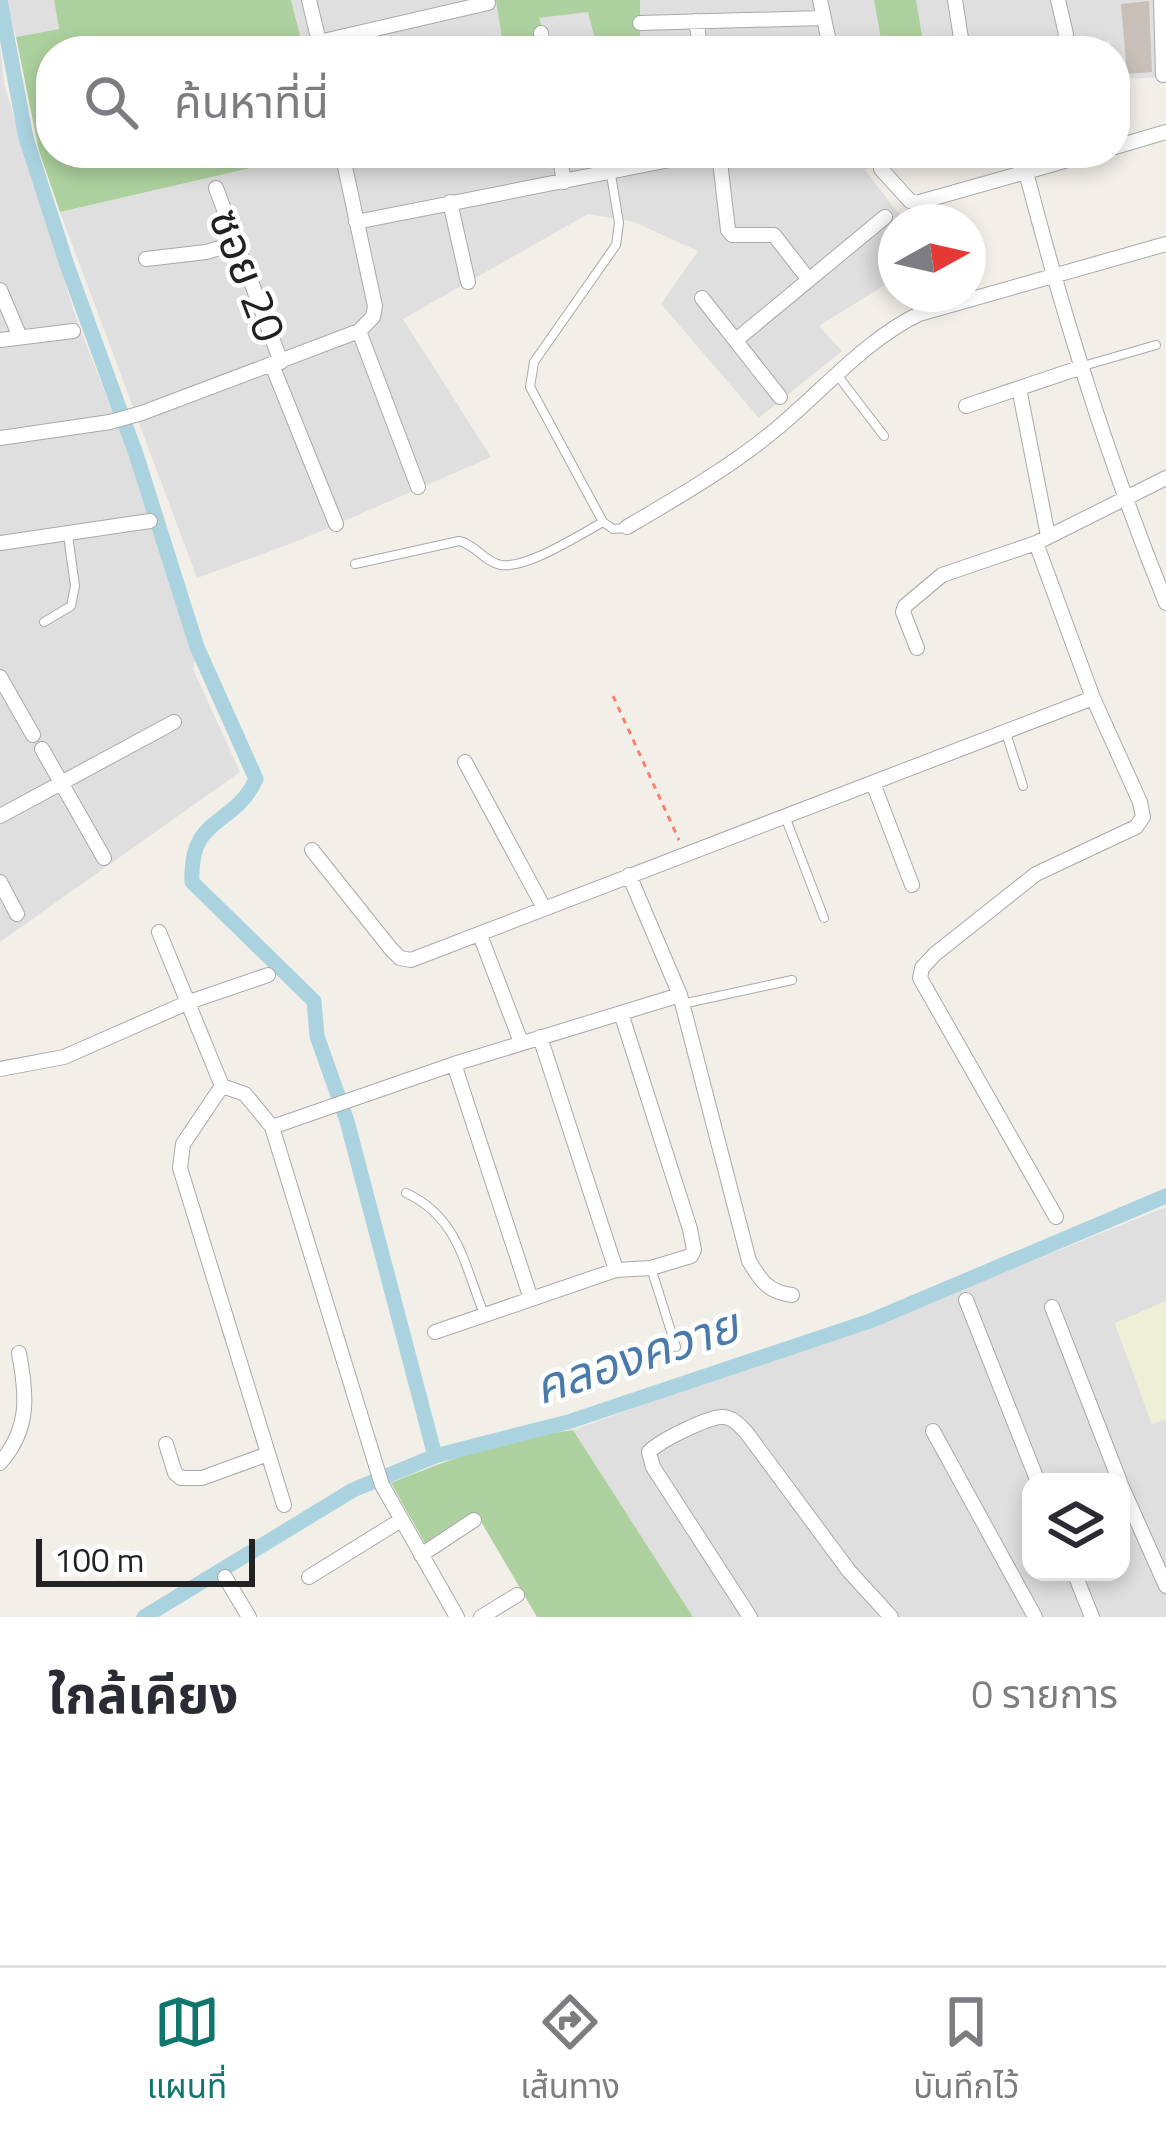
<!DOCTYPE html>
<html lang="th">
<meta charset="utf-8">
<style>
body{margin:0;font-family:"Titillium Web","Noto Sans Thai",sans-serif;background:#f2f2f3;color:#2b2b33}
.controls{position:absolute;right:36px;bottom:36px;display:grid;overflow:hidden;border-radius:24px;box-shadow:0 6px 18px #0003}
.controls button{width:108px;height:108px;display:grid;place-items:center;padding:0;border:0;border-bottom:3px solid #e1e1e2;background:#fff;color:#2b2b33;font:60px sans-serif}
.compass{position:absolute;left:878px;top:204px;width:108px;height:108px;border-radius:50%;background:#fff;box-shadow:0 6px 18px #0003;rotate:82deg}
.scale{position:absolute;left:36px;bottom:30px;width:219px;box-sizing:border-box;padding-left:12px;border:6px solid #222;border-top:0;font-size:33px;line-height:42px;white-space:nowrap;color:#222;-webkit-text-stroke:9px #fff;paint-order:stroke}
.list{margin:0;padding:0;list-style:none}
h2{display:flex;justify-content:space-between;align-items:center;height:156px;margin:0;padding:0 48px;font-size:51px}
h2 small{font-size:39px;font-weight:400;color:#7c7c81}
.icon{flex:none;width:66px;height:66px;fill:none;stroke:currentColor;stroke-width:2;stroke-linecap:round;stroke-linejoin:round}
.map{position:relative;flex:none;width:1166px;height:1617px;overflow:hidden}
.search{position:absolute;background:#fff;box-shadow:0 6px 18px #0003;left:36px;right:36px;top:36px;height:132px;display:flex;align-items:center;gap:30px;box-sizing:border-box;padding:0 42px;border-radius:48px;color:#7c7c81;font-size:45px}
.sheet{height:348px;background:#fff}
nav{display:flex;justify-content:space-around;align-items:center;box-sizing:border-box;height:168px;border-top:3px solid #e1e1e2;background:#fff;font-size:33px;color:#7c7c81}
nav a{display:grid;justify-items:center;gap:6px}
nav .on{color:#0f766e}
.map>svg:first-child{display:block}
.residential{fill:#e0dfdf;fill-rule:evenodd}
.farmland{fill:#eef0d5}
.forest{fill:#add19e}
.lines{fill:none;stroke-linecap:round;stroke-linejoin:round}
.canal{stroke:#aad3df;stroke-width:15}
.building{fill:#c7bfb8}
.service-casing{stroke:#a9a9a9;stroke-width:10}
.minor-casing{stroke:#a9a9a9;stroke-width:16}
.path{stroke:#fa8072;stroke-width:3;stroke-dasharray:6 6;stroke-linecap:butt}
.service{stroke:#fff;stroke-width:8}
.minor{stroke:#fff;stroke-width:14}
.labels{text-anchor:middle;stroke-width:9;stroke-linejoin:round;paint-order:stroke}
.street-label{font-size:45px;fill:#222;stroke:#fff}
.water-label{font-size:48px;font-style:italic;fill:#4a7aab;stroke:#fff}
</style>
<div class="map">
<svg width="1166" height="1617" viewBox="0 0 1166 1617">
<rect width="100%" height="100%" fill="#f2efe9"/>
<path class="residential" d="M6,0H54L59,29L16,37Z
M291,0H1166V77L1120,79L1109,40L1074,51H304Z
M0,44L4,84L77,321L201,636L193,669L240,772L0,942Z
M316,153H904L865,170L905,222H896V278L819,326L842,351L759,418L661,304L698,251L634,222L588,214L403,319L491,457L305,538L197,578L60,212Z
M1166,1207V1301L1115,1324L1152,1424L1166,1419V1617H693L573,1430L958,1291ZM1031,1482H1121V1572H1031Z"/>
<path class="farmland" d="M1166,1301V1419L1152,1424L1115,1323Z"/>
<path class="forest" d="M54,0H291L304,51H51V153H316L60,212L39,151L16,37L59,29Z
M496,0H640V51H598L588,12L539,18L550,51H504Z
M874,0H916L922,36L882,44Z
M573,1430L693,1617H537L476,1513L426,1545L391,1483C449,1459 511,1438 573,1430Z"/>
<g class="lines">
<path class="canal" d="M0,0L26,138L67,265L136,454L197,647L256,779C234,828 189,814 192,882L314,1001L317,1036L347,1121L435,1456
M144,1617L353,1490L435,1456L568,1422L870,1321L1166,1196"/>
</g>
<path class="building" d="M1149,1L1152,72L1127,74L1121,4Z"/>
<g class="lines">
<g class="service-casing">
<path id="service" d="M611,175L619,223L616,245L534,362L530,387L603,522L613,529L625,528
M1083,366L1156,345
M838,376L884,436
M355,564L459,541C475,544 484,562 501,565C527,569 579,535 603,522
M44,622L71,606L75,586L68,535
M1006,733L1023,786
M786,819L824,918
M682,1004L792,980
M406,1193C458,1217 464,1264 484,1314
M651,1268L676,1347"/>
</g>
<g class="minor-casing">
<path id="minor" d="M309,0L320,46
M820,0L831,51
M955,0L963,51
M1161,0L1163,75
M696,21L701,51
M640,23L823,18
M541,33L544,51
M319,42L488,3
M1057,51L1063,47L1066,34L1058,0
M1115,147L1166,132
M559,153L564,182
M719,153L728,230L732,235H774L809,280
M1092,153L1026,172C1064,319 1109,463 1166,603
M881,169L910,201L916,203L1026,172
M216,188L281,362
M450,202L468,282
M356,222L705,153
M146,259L206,252L237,243
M0,290L20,337
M702,298L780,397
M359,331L418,487
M0,340L73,331
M736,340L885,217
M272,365L336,524
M1019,388L1048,536
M966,406L1082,367
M0,438L110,422L142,413L359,331L373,317L375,306L342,153
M627,527C680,496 734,465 781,425C825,388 867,339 919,314L1166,244
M0,543L150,521
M1036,543L1093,698L1140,802L1143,817L1136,827L1036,874L935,954L922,968L920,978L1056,1217
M917,648L903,612L905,606L942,575L1036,543L1166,478
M0,677L33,735
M42,749L104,858
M465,762L544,908
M873,783L912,885
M0,816L174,722
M312,850L391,949L400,958L411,960L1093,698
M629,875L680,995L749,1261C761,1281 768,1292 792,1295
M0,882L17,914
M159,932L222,1086L245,1094L272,1127L382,1485L457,1617
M480,935L521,1042
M540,1037L616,1270
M454,1064L531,1299
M0,1069L64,1057L189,1002L268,975
M222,1086L183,1144L180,1168L284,1505
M272,1127L454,1064L680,995
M966,1300L1038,1482
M1052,1307L1120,1482
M435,1332L616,1270L651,1268L691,1256L694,1250L690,1229L621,1013
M933,1431L1035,1617
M166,1444L175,1473L181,1478H202L268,1454
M0,1463C30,1429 27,1395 19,1353
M1121,1485L1166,1586
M421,1555L474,1520
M1074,1572L1092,1617
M225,1577L249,1617
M309,1577L401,1520
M481,1617L517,1595
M750,1617L653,1467L649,1452C659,1441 706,1418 721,1417C732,1416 739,1425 746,1432L849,1571L891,1617"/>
</g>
<path class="path" d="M613,696L679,840"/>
<use href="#service" class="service"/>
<use href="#minor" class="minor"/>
</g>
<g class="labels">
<g class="street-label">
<text transform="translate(248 275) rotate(69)" y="16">ซอย 20</text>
</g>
<g class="water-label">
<text transform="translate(636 1356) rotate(-18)" y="17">คลองควาย</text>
</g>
</g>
</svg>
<div class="controls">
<button><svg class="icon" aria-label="layers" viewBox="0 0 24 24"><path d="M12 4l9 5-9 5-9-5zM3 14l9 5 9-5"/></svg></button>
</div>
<svg class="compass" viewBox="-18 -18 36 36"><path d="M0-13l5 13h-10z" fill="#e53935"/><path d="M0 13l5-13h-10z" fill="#7c7c81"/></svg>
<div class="scale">100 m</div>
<div class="search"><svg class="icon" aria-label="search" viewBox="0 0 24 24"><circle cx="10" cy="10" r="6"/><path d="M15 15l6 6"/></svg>ค้นหาที่นี่</div>
</div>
<section class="sheet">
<h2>ใกล้เคียง<small>0 รายการ</small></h2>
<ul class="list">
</ul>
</section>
<nav>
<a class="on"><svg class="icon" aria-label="map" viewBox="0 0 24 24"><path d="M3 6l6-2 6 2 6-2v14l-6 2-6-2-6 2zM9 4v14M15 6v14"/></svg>แผนที่</a>
<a><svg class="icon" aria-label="directions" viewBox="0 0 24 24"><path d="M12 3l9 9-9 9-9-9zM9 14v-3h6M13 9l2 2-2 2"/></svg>เส้นทาง</a>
<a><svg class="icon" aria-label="saved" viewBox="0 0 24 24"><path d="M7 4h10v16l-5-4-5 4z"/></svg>บันทึกไว้</a>
</nav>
